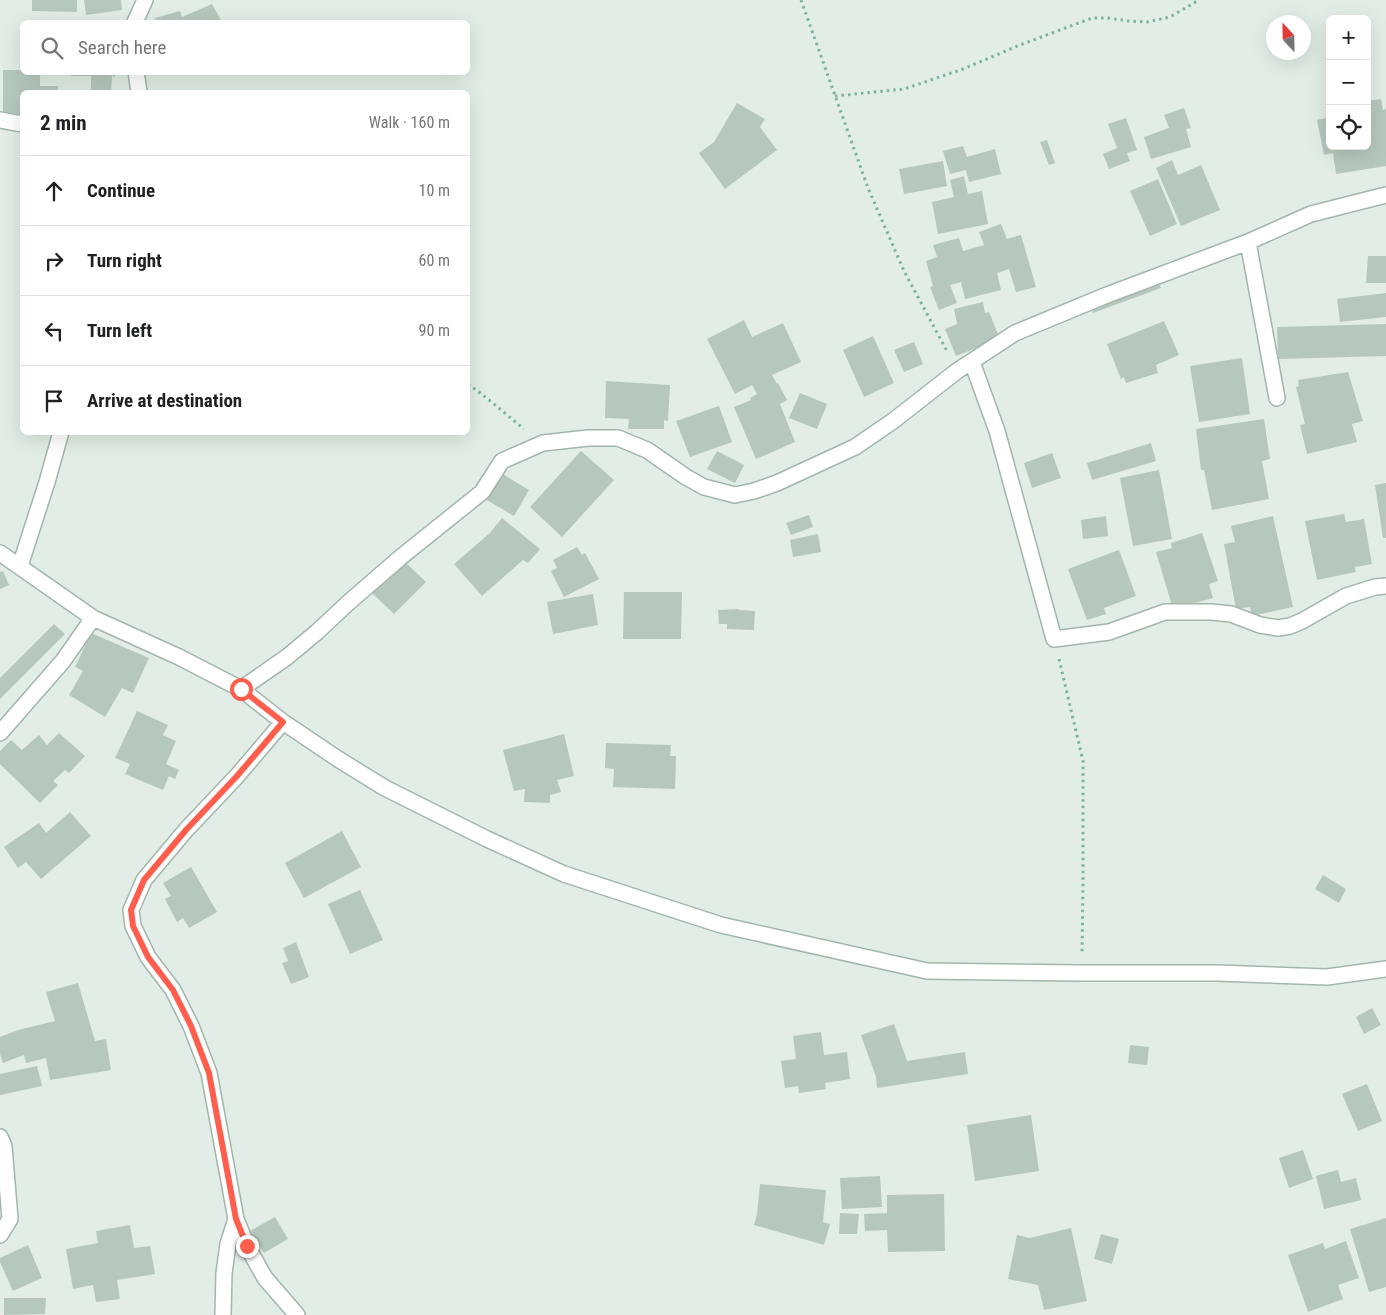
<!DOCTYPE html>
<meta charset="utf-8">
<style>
body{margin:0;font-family:"Roboto Condensed",sans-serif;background:#f6f6f6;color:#202124}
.controls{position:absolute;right:15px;top:15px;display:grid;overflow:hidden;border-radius:8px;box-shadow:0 5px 20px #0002}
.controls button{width:45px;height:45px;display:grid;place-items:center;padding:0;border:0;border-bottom:1px solid #e0e0e0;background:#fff;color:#202124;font:25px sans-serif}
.compass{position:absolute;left:1266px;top:15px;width:45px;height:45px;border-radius:50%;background:#fff;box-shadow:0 5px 20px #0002;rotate:338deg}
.stop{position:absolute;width:15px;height:15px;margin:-11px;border:4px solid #ff5e4d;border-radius:50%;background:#fff}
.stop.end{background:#ff5e4d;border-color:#fff;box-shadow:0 1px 5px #0008}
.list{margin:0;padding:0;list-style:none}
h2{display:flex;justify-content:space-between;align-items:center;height:65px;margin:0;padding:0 20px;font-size:21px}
h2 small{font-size:16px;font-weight:400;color:#757577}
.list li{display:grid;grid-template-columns:32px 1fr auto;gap:15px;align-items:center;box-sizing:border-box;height:70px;padding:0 20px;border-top:1px solid #e0e0e0}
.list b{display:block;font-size:19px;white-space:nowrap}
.list em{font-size:16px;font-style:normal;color:#757577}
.icon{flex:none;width:28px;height:28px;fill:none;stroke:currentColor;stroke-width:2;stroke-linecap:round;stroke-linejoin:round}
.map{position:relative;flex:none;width:1386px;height:1315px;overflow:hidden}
.search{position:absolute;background:#fff;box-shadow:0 5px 20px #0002;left:20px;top:20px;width:450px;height:55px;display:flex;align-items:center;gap:12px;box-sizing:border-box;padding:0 18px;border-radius:8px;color:#757577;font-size:19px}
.panel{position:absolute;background:#fff;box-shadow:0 5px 20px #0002;left:20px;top:90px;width:450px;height:345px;border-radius:8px}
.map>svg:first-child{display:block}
.building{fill:#b6c8be}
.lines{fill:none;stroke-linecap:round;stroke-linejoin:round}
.street-casing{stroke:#a3b6ac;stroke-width:18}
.path{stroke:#7db59b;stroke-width:3;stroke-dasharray:2.5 4;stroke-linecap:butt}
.street{stroke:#fff;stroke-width:15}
.route{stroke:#ff5e4d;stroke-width:6}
</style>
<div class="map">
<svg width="1386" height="1315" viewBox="0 0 1386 1315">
<rect width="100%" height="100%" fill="#e1ede6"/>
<path class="building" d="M32,0H77V12L32,11Z
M84,0H121L122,10L86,15Z
M212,4L222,22H149L155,20V18L180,11L182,17Z
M3,70H22V72H40V86H58V92H22V114H3Z
M70,72H115V77L112,76L111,92H91V76H70Z
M1381,99L1383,110L1386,109V166L1336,174L1333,153L1324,155L1317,120L1327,118L1326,108L1330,107V146H1367V101Z
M737,103L765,119L760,127L777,150L725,189L699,153L714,142Z
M1184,108L1191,128L1186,129L1191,147L1151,159L1144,137L1169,128L1164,115Z
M1126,118L1137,150L1127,153L1130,161L1109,169L1103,154L1117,148L1108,124Z
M1047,140L1055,163L1049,165L1040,142Z
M963,146L967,157L995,149L1001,174L969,182L966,170L950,174L943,151Z
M1172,160L1178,175L1201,165L1220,210L1181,226L1156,168Z
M943,161L947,186L904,194L899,169Z
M964,176L968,194L982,191L988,224L938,234L932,202L954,197L950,180Z
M1158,179L1177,224L1150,236L1130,191Z
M1001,224L1007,239L1021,235L1036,287L1016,292L1009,269L997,273L1001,290L965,299L961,282L950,285L957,303L939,310L930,287L933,286L926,261L937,257L933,245L959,238L963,251L984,245L979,232Z
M1368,256H1386V283H1366Z
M1154,270L1161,288L1093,313L1086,295Z
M1386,293V317L1340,322L1337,299Z
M983,302L985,313L989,312L1000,339L956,356L945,329L957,324L954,309Z
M744,320L752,337L783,323L801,362L772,375L777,384L778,383L787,400L780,404L795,442L756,459L734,407L751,400L750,398L757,394L752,385L735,394L707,339Z
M1164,321L1179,355L1156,365L1158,373L1126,383L1124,377L1121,379L1107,344Z
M1386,324V356L1278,359L1277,327Z
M873,336L894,383L864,397L843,350Z
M914,342L923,364L904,372L894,350Z
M1242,358L1250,414L1199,422L1190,366Z
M1348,372L1363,421L1352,424L1357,442L1307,454L1300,425L1305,424L1296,387L1299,386L1298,380Z
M606,381L670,385L668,421L664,420V429H628L629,419L605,418Z
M800,393L827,404L817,429L789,418Z
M719,406L732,442L690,457L676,421Z
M1264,419L1270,459L1262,461L1269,499L1212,510L1204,470H1201L1196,429Z
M1151,443L1156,461L1092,480L1087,463Z
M581,451L614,480L562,537L530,507Z
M717,451L744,465L735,483L707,469Z
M1052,453L1061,478L1032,488L1024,463Z
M1159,470L1172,539L1133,546L1120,478Z
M501,473L529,490L514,516L485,499Z
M1386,483V538H1383L1375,485Z
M1344,514L1346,522L1364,519L1372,564L1355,567L1356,572L1317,580L1305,521Z
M809,515L813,527L791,535L786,523Z
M1106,516L1108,536L1083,539L1081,520Z
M1273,516L1293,607L1252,616L1250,607L1236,609L1224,544L1235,542L1231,526Z
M502,518L540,549L528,563L523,560L482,596L454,564L490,533Z
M1202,533L1218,581L1209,584L1213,598L1173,609L1156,552L1172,548L1171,543Z
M818,534L821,552L793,557L790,540Z
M577,547L582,555L585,553L599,579L564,597L551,571L557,568L553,560Z
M1119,550L1136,596L1104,608L1106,614L1087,620L1068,569Z
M404,561L426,582L394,614L372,593Z
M3,571L9,585L0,589V572Z
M624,592H682L681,639H623Z
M593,594L598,625L553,634L547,602Z
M739,609V610L755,611L754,630L727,629V624H719L718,610Z
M54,624L65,634L0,699V678Z
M91,633L149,658L133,693L122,688L105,717L69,695L83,671L75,667Z
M137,711L168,725L163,735L176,741L166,764L179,770L175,779L169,776L163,790L125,774L130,764L115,758Z
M59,733L85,756L69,773L65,770L53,781L58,785L40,803L0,764V751L11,740L22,750L39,735L47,745Z
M564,734L574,776L557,780L561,792L550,795V803L524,802L525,789L514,791L503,750Z
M606,743L671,745L670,756H676L675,789L613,787L614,769L605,768Z
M70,812L91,836L41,879L26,862L18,868L4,847L39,823L46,833Z
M342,831L361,867L304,898L285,863Z
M191,867L217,912L189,928L183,918L177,922L165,899L171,896L163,883Z
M1323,875L1346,889L1339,903L1315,889Z
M360,890L383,940L350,954L328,904Z
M296,942L309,977L291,984L282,963L288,961L283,948Z
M78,983L95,1041L106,1039L111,1070L50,1080L46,1058L26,1063L24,1055L3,1063L0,1054V1037L18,1030L55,1021L46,992Z
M1372,1008L1381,1025L1364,1034L1356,1017Z
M894,1024L907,1061L965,1052L968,1074L877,1088L876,1077L861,1035Z
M821,1032L824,1055L847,1052L850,1079L825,1083L826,1089L799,1093L798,1086L785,1088L781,1061L796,1059L793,1036Z
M1130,1045L1149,1047L1147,1065L1128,1063Z
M37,1066L42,1086L0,1095V1074Z
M1367,1084L1382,1121L1358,1131L1342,1094Z
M1031,1115L1039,1171L975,1181L967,1125Z
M1303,1150L1313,1179L1289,1188L1279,1158Z
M1338,1170L1341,1182L1356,1178L1361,1200L1324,1209L1316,1176Z
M880,1176L882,1207L842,1209L840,1178Z
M760,1184L826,1190L823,1222L830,1224L824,1245L754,1225L757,1214Z
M944,1194L945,1251L888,1252L887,1230L865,1231L864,1214L887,1213V1195Z
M840,1213L859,1214L857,1234H839Z
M275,1217L288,1239L264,1253L250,1231Z
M1386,1218V1287L1369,1292L1350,1229Z
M130,1225L134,1248L150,1246L155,1274L117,1280L120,1299L96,1302L93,1285L73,1289L66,1249L98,1243L96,1231Z
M1071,1228L1087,1301L1044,1310L1038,1285L1008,1279L1017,1235L1030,1238Z
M1101,1234L1119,1239L1112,1264L1094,1259Z
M1346,1241L1359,1278L1338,1285L1343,1299L1308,1312L1288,1255L1323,1243L1325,1249Z
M28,1245L42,1278L13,1291L0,1262V1258Z
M4,1298H46L45,1314L4,1315Z"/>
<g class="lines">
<g class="street-casing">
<path id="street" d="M135,22L145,0
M136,72L139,92
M0,120L22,124
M1248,242L1277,398
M972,362L997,431L1054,639L1109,632L1165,612H1211L1231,614L1260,625L1278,628L1290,626L1302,621L1346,596L1375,587L1386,586
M0,553L93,618L179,657L241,689L283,722L338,759L385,788L487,839L564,874L721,925L927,971L1081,973H1217L1327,977L1386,969
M20,566L47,482L61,432
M241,689L287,657L317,632L348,603L401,557L482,492L502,461L543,443L588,438H618L647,450L686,477L704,487L735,495L754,491L777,483L855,447L893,421L957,371L1015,333L1107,295L1248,242L1311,214L1386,195
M283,722L237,776L186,830L144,880L131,910L133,926L148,957L173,990L191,1026L209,1073L236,1219L247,1246L265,1278L297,1315
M0,733L63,661L93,618
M0,1137L4,1146L10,1219L0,1235
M223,1315L224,1273L228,1244L236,1219"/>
</g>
<path class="path" d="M801,0L868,188L904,271L948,353
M835,96L904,89L963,69L1020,45L1092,18H1108L1129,21L1147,22L1170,17L1199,0
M468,384L483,395L524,429
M1059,659L1083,761V884L1082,953"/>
<use href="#street" class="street"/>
</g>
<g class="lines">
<path class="route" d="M241,689L283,722L237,776L186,830L144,880L131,910L133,926L148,957L173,990L191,1026L209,1073L236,1219L247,1246"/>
</g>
</svg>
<div class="controls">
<button>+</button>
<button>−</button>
<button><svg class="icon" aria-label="locate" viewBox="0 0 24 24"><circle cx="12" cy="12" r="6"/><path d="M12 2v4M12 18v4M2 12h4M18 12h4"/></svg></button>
</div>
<svg class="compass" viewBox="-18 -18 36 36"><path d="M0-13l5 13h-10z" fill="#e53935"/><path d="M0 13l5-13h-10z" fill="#757577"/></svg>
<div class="stop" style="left:241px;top:689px"></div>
<div class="stop end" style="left:247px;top:1246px"></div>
<div class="search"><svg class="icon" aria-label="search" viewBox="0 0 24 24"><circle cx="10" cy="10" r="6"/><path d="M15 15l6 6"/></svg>Search here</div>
<section class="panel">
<h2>2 min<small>Walk · 160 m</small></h2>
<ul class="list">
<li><svg class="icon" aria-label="ahead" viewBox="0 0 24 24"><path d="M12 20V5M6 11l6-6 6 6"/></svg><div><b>Continue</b></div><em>10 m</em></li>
<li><svg class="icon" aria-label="right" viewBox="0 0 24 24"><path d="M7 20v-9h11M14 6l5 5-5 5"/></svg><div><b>Turn right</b></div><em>60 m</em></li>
<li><svg class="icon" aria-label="left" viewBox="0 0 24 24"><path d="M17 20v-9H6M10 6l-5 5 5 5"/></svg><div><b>Turn left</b></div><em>90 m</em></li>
<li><svg class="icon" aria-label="arrive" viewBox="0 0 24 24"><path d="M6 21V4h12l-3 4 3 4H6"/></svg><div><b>Arrive at destination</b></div></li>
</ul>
</section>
</div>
